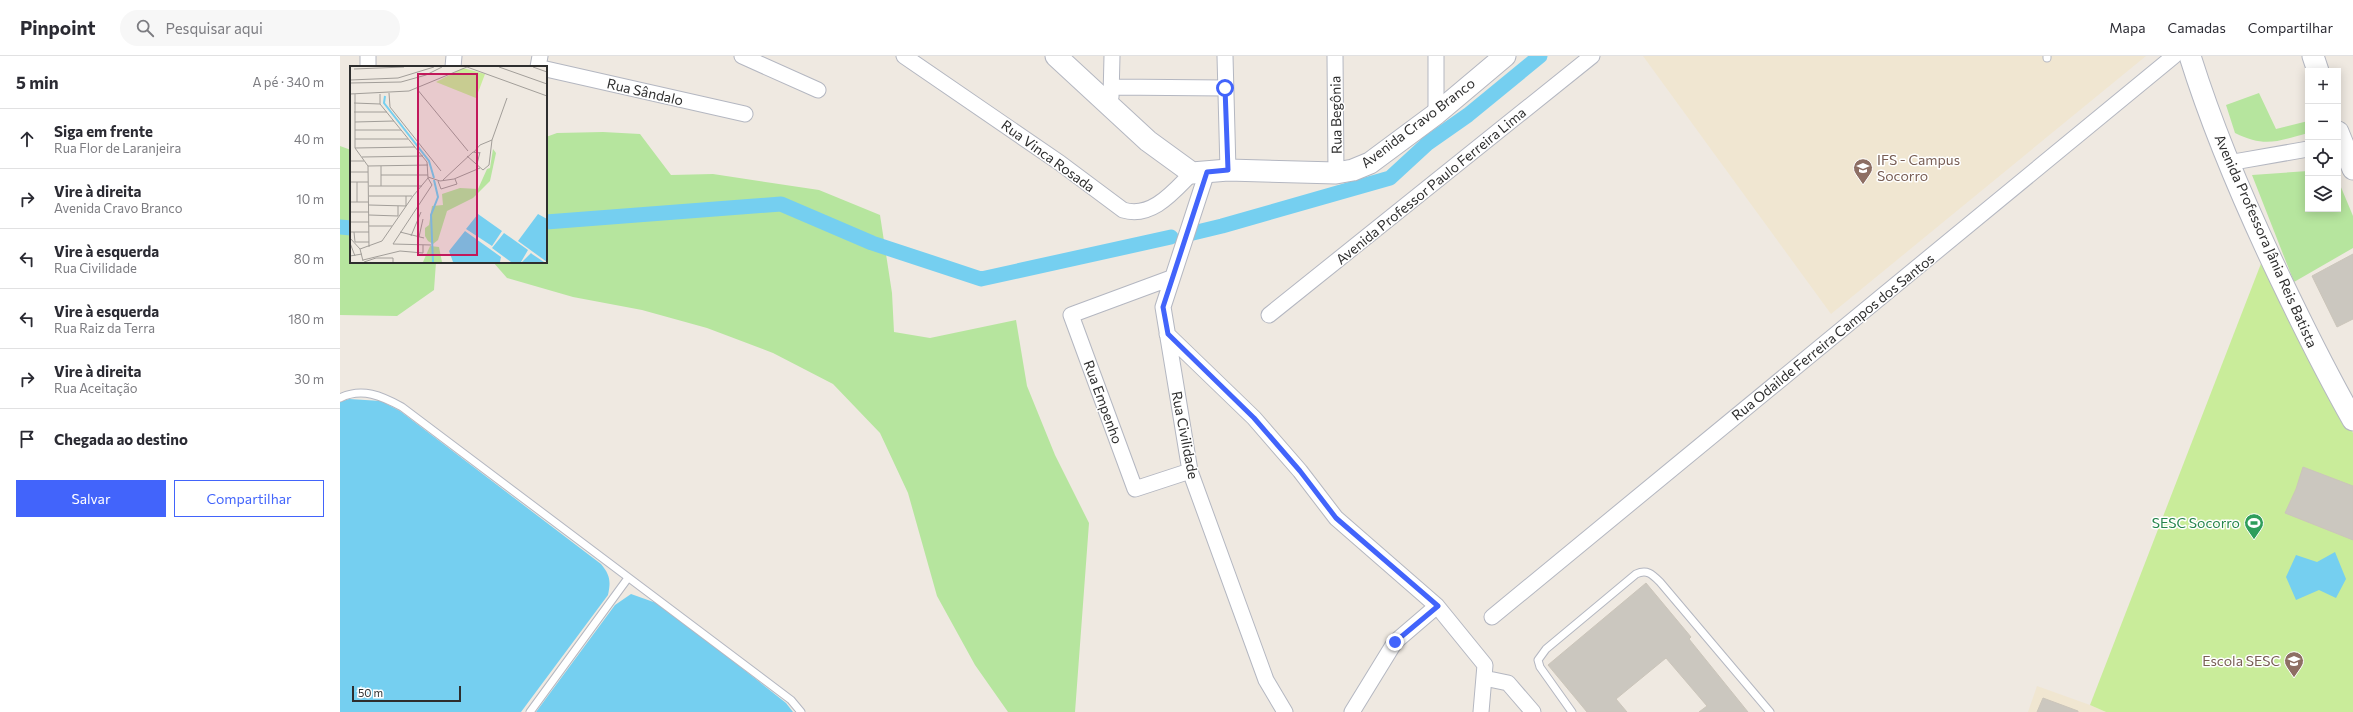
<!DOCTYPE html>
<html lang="pt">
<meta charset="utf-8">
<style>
body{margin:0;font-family:Commissioner,sans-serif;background:#f7f7f7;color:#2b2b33}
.controls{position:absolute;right:12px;top:12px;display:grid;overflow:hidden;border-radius:0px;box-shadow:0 2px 10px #0003}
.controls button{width:36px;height:36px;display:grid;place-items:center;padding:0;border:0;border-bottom:1px solid #e1e1e2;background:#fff;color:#2b2b33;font:20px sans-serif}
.scale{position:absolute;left:12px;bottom:10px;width:109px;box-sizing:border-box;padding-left:4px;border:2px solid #2e2e2e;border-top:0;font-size:11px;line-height:14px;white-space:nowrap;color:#2e2e2e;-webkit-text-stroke:3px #fff;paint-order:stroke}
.stop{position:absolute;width:12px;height:12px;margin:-9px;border:3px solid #4264fb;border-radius:50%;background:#fff}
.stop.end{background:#4264fb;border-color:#fff;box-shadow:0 1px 4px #0008}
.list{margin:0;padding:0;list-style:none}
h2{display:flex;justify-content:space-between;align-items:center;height:52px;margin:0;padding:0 16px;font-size:17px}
h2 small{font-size:13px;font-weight:400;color:#7c7c81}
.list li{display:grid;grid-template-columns:26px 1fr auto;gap:12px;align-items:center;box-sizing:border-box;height:60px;padding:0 16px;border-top:1px solid #e1e1e2}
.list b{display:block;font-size:15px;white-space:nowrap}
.list p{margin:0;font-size:13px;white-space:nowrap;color:#7c7c81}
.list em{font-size:13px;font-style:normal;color:#7c7c81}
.actions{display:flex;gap:8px;padding:12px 16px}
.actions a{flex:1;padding:9px 0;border:1px solid #4264fb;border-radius:0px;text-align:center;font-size:14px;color:#4264fb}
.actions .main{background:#4264fb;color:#fff}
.icon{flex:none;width:22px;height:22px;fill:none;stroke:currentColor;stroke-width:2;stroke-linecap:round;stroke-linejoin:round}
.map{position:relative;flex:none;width:2013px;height:656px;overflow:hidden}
header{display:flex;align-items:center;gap:24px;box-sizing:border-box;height:56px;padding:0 20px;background:#fff;border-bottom:1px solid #e1e1e2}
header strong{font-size:19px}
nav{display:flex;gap:22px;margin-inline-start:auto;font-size:14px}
.search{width:280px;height:36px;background:#f7f7f7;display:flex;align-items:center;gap:10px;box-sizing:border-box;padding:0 14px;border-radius:22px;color:#7c7c81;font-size:15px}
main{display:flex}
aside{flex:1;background:#fff}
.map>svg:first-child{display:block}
.education{fill:#f0e6d1}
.green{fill:#b6e59e}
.pitch{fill:#c9ec9a}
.water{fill:#75cff0}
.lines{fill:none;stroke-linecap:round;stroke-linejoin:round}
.canal{stroke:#75cff0;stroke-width:15}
.building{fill:#cbc7bf;stroke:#cbc5ba}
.lane-casing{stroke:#b4b7c1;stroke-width:9}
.street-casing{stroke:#b4b7c1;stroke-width:17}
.secondary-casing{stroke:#b4b7c1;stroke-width:23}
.lane{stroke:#fff;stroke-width:7}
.street{stroke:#fff;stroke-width:15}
.secondary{stroke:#fff;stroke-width:21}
.route{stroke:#4264fb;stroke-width:5}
.labels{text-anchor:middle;stroke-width:3;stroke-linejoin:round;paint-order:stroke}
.street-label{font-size:14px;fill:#2e2e2e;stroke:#fff}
.education-label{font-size:14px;fill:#785e54;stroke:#fff;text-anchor:start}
.leisure-label{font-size:14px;fill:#27864d;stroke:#fff;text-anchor:end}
.inset-river{fill:none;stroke:#75cff0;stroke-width:2}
.inset-road{fill:none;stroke:#a29e99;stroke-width:1}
.view{fill:#c2185b;fill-opacity:0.15;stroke:#c2185b;stroke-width:2}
.inset-edge{fill:none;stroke:#2e2e2e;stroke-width:2}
</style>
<header>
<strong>Pinpoint</strong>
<div class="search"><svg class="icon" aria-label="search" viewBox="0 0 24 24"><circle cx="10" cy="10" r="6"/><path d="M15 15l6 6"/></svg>Pesquisar aqui</div>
<nav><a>Mapa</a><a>Camadas</a><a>Compartilhar</a></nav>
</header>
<main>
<aside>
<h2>5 min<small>A pé · 340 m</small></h2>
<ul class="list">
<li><svg class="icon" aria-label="ahead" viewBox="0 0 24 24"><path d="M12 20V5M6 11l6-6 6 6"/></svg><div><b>Siga em frente</b><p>Rua Flor de Laranjeira</p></div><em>40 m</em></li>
<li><svg class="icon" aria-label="right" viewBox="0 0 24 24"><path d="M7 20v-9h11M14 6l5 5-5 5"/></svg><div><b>Vire à direita</b><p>Avenida Cravo Branco</p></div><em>10 m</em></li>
<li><svg class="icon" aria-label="left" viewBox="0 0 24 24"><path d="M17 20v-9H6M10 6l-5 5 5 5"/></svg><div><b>Vire à esquerda</b><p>Rua Civilidade</p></div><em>80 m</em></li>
<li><svg class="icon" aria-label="left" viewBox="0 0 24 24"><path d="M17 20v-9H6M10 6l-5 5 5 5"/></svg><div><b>Vire à esquerda</b><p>Rua Raiz da Terra</p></div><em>180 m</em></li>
<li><svg class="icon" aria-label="right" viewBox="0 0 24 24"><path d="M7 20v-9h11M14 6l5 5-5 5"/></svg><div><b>Vire à direita</b><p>Rua Aceitação</p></div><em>30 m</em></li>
<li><svg class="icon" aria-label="arrive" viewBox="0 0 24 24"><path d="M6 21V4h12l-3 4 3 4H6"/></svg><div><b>Chegada ao destino</b></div></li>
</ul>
<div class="actions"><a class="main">Salvar</a><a>Compartilhar</a></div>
</aside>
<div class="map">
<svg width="2013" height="656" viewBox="0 0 2013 656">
<rect width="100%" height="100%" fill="#efe9e1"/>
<path class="education" d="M1303,0H1806L1491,258Z
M1697,630L1750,649L1766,656H1688Z"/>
<path class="green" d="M1919,37L1936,73L1968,65V77C1938,85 1925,92 1895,77L1886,49Z
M263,76L300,78L331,119L373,118L479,134L540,159L552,237L554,276L590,282L676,264L687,330L715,399L749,467L735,656H668L635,609L597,540L568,437L540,377L493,328L433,297L367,272L302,254L233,241L167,222L153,206H206V81L217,77Z
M0,90L11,94V206H96L94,234L57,260L0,259Z
M1968,115V153H1998V124L2013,160V192L1954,226L1912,119Z"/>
<path class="pitch" d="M1922,205L2013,377V656H1766L1750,649Z"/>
<path class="water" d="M9,343L41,345L60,355L261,508C270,519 271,525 268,539L181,656H0V346Z
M1995,496L2006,523L1996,542L1979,534L1956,544L1946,521L1956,499L1977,506Z
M291,538L322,549L446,647L453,656H196L275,549Z"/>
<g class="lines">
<path class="canal" d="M206,166L441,148L532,187L641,223L831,181
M0,171L11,172
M853,177L882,170L1050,122L1088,87L1128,59L1200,0"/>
</g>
<path class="building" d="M2013,198V263L1997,271L1972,220Z
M1963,411L2013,430V484L1945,457L1956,433Z
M1306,527L1351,581L1349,583L1408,656H1359L1367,650L1326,602L1276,643L1287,656H1247L1208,609Z
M1703,642L1738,655V656H1697Z"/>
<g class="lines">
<g class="lane-casing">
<path id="lane" d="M1707,0V2
M0,342C22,331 42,340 62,351L451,644L461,656
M190,656L288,522
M1232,656L1200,611L1198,604L1206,593L1296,518C1307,513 1312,518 1320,526L1430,656"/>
</g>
<g class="street-casing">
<path id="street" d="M402,0L478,34
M564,0L720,107L783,154C812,163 834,135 852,117
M885,0L888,114
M995,0L996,117
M1096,0V58
M28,11V0
M113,11L114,0
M198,11L200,0
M206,13L405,58
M772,31L885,32
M771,41L772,0
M1888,107L1968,93
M867,116L823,251L850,415L926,624L945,656
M831,222L731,259L795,433L850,415
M929,259L1252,0
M827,278L914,362L960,415L996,462L1097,550L1145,609L1141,656
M1152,561L1834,0
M1144,622L1168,627L1193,656
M1012,656L1055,586L1097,550"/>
</g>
<g class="secondary-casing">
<path id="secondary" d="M716,0L808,85L852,117L888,114L996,117L1013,114L1030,107L1096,58L1165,0
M1850,0C1874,77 1906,151 1941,224C1964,272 1987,318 2013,364
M1973,0L1978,15
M1998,76L2013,113"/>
</g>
<use href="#lane" class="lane"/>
<use href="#street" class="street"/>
<use href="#secondary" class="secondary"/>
</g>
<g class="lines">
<path class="route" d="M885,32L888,114L867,116L823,251L828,278L914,362L960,415L996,462L1098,550L1055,586"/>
</g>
<defs>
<g id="university-pin" transform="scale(1)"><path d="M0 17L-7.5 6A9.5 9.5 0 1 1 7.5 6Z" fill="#8d6e63" stroke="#fff"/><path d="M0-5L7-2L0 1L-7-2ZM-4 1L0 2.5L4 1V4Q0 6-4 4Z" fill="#fff"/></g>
<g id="stadium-pin" transform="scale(1)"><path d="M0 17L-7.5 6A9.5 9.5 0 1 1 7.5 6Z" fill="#2e9e5b" stroke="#fff"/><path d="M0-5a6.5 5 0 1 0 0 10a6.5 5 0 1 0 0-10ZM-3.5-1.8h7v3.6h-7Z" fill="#fff"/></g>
<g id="school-pin" transform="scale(1)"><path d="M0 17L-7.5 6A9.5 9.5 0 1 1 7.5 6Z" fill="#8d6e63" stroke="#fff"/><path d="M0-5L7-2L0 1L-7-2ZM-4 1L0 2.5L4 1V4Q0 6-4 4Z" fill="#fff"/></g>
</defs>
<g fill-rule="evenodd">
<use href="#university-pin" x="1523" y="112"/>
<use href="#stadium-pin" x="1914" y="467"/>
<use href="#school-pin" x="1954" y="605"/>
</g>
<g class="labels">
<g class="street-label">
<text transform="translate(305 36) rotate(13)" y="5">Rua Sândalo</text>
<text transform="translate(996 59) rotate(-91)" y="5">Rua Begônia</text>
<text transform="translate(1078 67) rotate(-37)" y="5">Avenida Cravo Branco</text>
<text transform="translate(708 100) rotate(36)" y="5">Rua Vinca Rosada</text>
<text transform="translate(1091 130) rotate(-39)" y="5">Avenida Professor Paulo Ferreira Lima</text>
<text transform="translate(1926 185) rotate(66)" y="5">Avenida Professora Jânia Reis Batista</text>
<text transform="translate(1493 281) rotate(-39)" y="5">Rua Odailde Ferreira Campos dos Santos</text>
<text transform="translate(763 346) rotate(70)" y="5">Rua Empenho</text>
<text transform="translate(845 379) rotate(79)" y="5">Rua Civilidade</text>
</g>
<g class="education-label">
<text x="1537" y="109">IFS - Campus<tspan x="1537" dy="16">Socorro</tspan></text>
<text x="1940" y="610" text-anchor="end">Escola SESC</text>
</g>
<g class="leisure-label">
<text x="1900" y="472">SESC Socorro</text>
</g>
</g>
<g transform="translate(10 10)">
<rect width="197" height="197" fill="#efe9e1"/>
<path d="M143,83L146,87L140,115L123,132L97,145L88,174L83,178L78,175L75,170V162L79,159L82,140L93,139L92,128L110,122L128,123L137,103L140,102ZM80,180L89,181L92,196H73Z" fill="#b6e59e"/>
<path d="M113,2L135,8L126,32L86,16Z" fill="#c9ec9a"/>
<path d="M128,148L152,165L142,180L116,163ZM188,148L197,153V196L168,175ZM115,165L151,191L150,196H103L99,185ZM154,167L178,184L171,196H161L142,182ZM181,187L182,188L194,196H172Z" fill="#75cff0"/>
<path class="inset-river" d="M35,30L34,37L79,95L84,112M83,196L81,149L88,131L84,114"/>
<path class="inset-road" d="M149,1L197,18M183,1L197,6M4,3L54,1M0,14L48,12L84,1M0,17L51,16L76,9L92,1M67,23L118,85M39,27L40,41L91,105M0,28L59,25L117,1L197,30M5,28V82L18,100L19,181M4,37L30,38M4,46H37M5,56L44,55M5,64H51M5,73H58M5,82L65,81M124,86L130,79L142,74M117,90L133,104L139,99L142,74L157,32M12,91L73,90M0,95H14M127,98L130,86M18,100L78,99M0,106H18M31,109H78M78,111L90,115L104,113L130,102M78,112L82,119L43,178L81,179M93,114L123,86L130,87M88,115L91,123L107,118L105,113M0,116H18M7,116V136M19,120H72M31,120V100M19,130H62M0,136H18M19,139L56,140V130M0,146H19M19,149L48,150V140M0,156H19M19,160H42M0,166H19M4,166L5,176H19M50,166L74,172M61,170L71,146M69,171L73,153M0,172L10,183L13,195M0,177L5,190M10,183L32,175L63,130L78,112L77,96L30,38V28M0,190L12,188M13,194L50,185L73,187V179M14,196L26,192H43V196"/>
<path class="view" d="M68,8H127V189H68Z"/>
<rect width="197" height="197" class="inset-edge"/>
</g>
</svg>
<div class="controls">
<button>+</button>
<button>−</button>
<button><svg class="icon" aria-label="locate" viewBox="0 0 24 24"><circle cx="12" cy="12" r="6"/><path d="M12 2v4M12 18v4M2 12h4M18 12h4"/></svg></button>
<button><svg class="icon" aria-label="layers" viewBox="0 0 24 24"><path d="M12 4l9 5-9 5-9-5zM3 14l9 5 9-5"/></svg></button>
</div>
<div class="scale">50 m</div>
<div class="stop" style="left:885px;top:32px"></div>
<div class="stop end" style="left:1055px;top:586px"></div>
</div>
</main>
